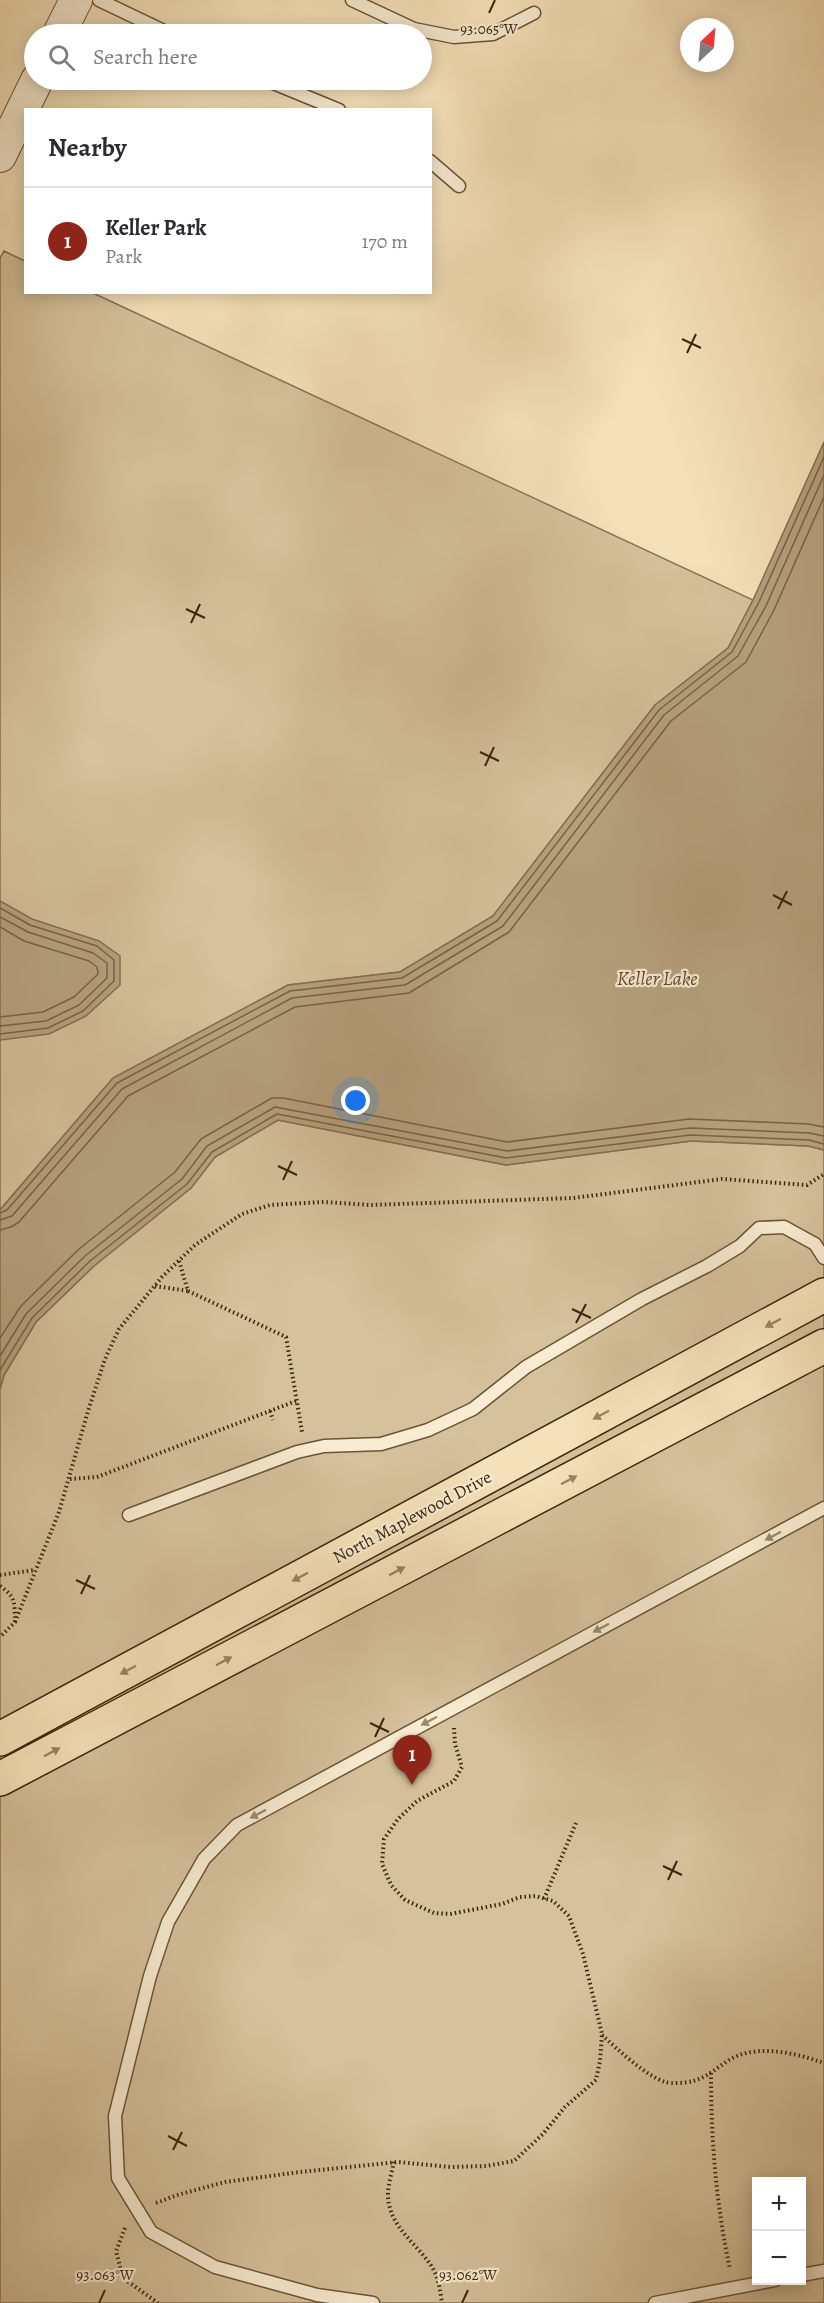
<!DOCTYPE html>
<meta charset="utf-8">
<style>
body{margin:0;font-family:Alegreya,serif;background:#f2f2f3;color:#2b2b33}
.controls{position:absolute;right:18px;bottom:18px;display:grid;overflow:hidden;border-radius:0px;box-shadow:0 3px 15px #0003}
.controls button{width:54px;height:54px;display:grid;place-items:center;padding:0;border:0;border-bottom:2px solid #e1e1e2;background:#fff;color:#2b2b33;font:30px sans-serif}
.compass{position:absolute;left:680px;top:18px;width:54px;height:54px;border-radius:50%;background:#fff;box-shadow:0 3px 15px #0003;rotate:26deg}
.you{position:absolute;left:356px;top:1101px;width:21px;height:21px;margin:-15px;border:4px solid #fff;border-radius:50%;background:#1a73e8;box-shadow:0 0 0 9px #1a73e833}
.badge{display:grid;place-items:center;width:39px;height:39px;border-radius:50%;background:#8f2418;color:#fff;font-size:20px;font-weight:700}
.pin{position:absolute;translate:-50% -50px;filter:drop-shadow(0 2px 3px #0008)}
.pin::after{content:'';position:absolute;top:32px;width:21px;height:18px;background:inherit;clip-path:polygon(0 0,100% 0,50% 100%)}
.list{margin:0;padding:0;list-style:none}
h2{display:flex;justify-content:space-between;align-items:center;height:78px;margin:0;padding:0 24px;font-size:26px}
h2 small{font-size:20px;font-weight:400;color:#7c7c81}
.list li{display:grid;grid-template-columns:39px 1fr auto;gap:18px;align-items:center;box-sizing:border-box;height:108px;padding:0 24px;border-top:2px solid #e1e1e2}
.list b{display:block;font-size:22px;white-space:nowrap}
.list p{margin:0;font-size:20px;white-space:nowrap;color:#7c7c81}
.list em{font-size:20px;font-style:normal;color:#7c7c81}
.icon{flex:none;width:33px;height:33px;fill:none;stroke:currentColor;stroke-width:2;stroke-linecap:round;stroke-linejoin:round}
.map{position:relative;flex:none;width:824px;height:2303px;overflow:hidden}
.search{position:absolute;background:#fff;box-shadow:0 3px 15px #0003;left:24px;top:24px;width:408px;height:66px;display:flex;align-items:center;gap:15px;box-sizing:border-box;padding:0 21px;border-radius:33px;color:#7c7c81;font-size:22px}
.panel{position:absolute;background:#fff;box-shadow:0 3px 15px #0003;left:24px;top:108px;width:408px;height:186px;border-radius:0px}
.map>svg:first-child{display:block}
.green{fill:#d5c19b;stroke:#887353;stroke-width:1.5;fill-rule:evenodd}
.water{fill:#b6a17e;stroke:#856f50;stroke-width:1.5}
.lines{fill:none;stroke-linecap:round;stroke-linejoin:round}
.shore{stroke:#786344;stroke-width:1.5}
.service-casing{stroke:#6a5436;stroke-width:15}
.tertiary-casing{stroke:#6a5436;stroke-width:34}
.primary-casing{stroke:#3b250b;stroke-width:36}
.path{stroke:#3b250b;stroke-width:4;stroke-dasharray:1.5 3;stroke-linecap:butt}
.service{stroke:#f8ecd2;stroke-width:12}
.tertiary{stroke:#f8ecd2;stroke-width:32}
.primary{stroke:#f5e1b9;stroke-width:33}
.oneway{fill:#988362}
.oneway2{fill:#9a886e}
.ticks{fill:none;stroke:#3b250b;stroke-width:2}
.labels{text-anchor:middle;stroke-width:4.5;stroke-linejoin:round;paint-order:stroke}
.street-label{font-size:18px;fill:#3b250b;stroke:#f8ecd2}
.water-label{font-size:20px;font-style:italic;fill:#604a2e;stroke:#f8ecd2}
.ticks-label{font-size:15px;text-anchor:middle;fill:#3b250b;stroke:#f8ecd2;stroke-width:4.5;stroke-linejoin:round;paint-order:stroke}
</style>
<div class="map">
<svg width="824" height="2303" viewBox="0 0 824 2303">
<rect width="100%" height="100%" fill="#f5e1b9"/>
<filter id="stains"><feTurbulence type="fractalNoise" baseFrequency=".00333" numOctaves="4"/><feColorMatrix values="0 0 0 0 .2 0 0 0 0 .09 0 0 0 0 .02 0 0 0 .5 -.17"/></filter>
<radialGradient id="worn" r=".72"><stop offset=".6" stop-color="#630" stop-opacity="0"/><stop offset="1" stop-color="#630" stop-opacity=".3"/></radialGradient>
<path class="green" d="M4,251L25,261L26,292L93,293L753,600L728,648L655,705L493,916L400,972L288,985L113,1078L0,1210V258Z
M278,1120L506,1165L691,1141L809,1146L824,1150V2303H0V1389L4,1375L36,1322L94,1266L191,1188L215,1157ZM756,2182H802V2280H756Z"/>
<path class="water" d="M824,442V1150L808,1146L691,1141L506,1165L278,1120L215,1157L191,1188L94,1266L36,1322L4,1375L0,1389V1210L113,1078L288,985L400,972L493,916L655,705L728,648L753,600Z
M0,901L32,919L99,941L120,956V985L86,1016L49,1034L0,1040Z"/>
<g class="lines">
<path class="shore" d="M0,908L30,925L97,946L114,960V981L83,1011L48,1028L0,1034
M0,917L28,932L93,953L107,963V978L79,1005L46,1021L0,1026
M0,927L24,941L89,961L97,967L98,974L74,997L43,1012L0,1017
M0,1213L7,1210L117,1083L290,991L402,978L497,921L659,710L732,652L759,602L824,457
M0,1220L12,1216L122,1089L292,998L405,985L503,926L664,715L738,656L766,606L824,475
M0,1230L11,1227L19,1222L128,1096L295,1007L409,993L509,932L671,721L746,662L774,610L824,497
M0,1338L21,1306L79,1249L175,1172L201,1139L272,1098H283L507,1142L689,1119L809,1124L824,1127
M0,1356L26,1314L85,1256L182,1179L207,1146L275,1107L507,1151L690,1128L809,1133L824,1136
M0,1370L32,1318L90,1261L187,1184L212,1152L277,1114L506,1158L690,1135L809,1140L824,1144"/>
<g class="service-casing">
<path id="service" d="M99,0L170,34
M352,0L414,29L454,37L493,34L534,13
M266,80L339,110
M430,161L459,186
M129,1515L297,1452L324,1446L381,1444L428,1430L473,1409L526,1367L642,1299L707,1266L740,1246L759,1228L784,1227L815,1244L824,1258
M802,2275L824,2271
M373,2303L317,2295L215,2267L151,2232L118,2178L115,2116L150,1976L168,1922L204,1859L237,1825L824,1508
M655,2303L775,2280"/>
</g>
<g class="tertiary-casing">
<path id="tertiary" d="M59,34L76,0
M0,156L37,80"/>
</g>
<g class="primary-casing">
<path id="primary" d="M0,1739L824,1295
M0,1779L824,1346"/>
</g>
<path class="path" d="M179,1261L188,1291L286,1337L302,1432
M155,1286L188,1291
M270,1411L273,1420
M70,1479L97,1477L296,1401
M0,1575L35,1570
M0,1586C17,1598 14,1603 15,1622L0,1637
M15,1622L59,1512L88,1411L105,1359L119,1329L162,1277L195,1245L242,1214L270,1205L324,1202L370,1205L573,1198L722,1179L807,1185L824,1174
M544,1899L576,1823
M602,2035C617,2049 646,2076 665,2082C672,2084 686,2083 693,2081C710,2077 722,2062 737,2056C764,2045 798,2054 824,2063
M711,2073C711,2139 716,2205 730,2269
M394,2162C392,2172 388,2184 388,2194C388,2225 414,2241 430,2264C438,2275 440,2289 442,2303
M156,2203L177,2195L225,2182L300,2172L398,2162L450,2167L486,2166L514,2161L543,2134L565,2107L596,2080L600,2061L602,2034L583,1954L569,1916L553,1901L536,1896L520,1897L502,1904L450,1914L434,1913L405,1900L391,1885L382,1864L384,1839L398,1819L417,1801L454,1781L462,1767L455,1744L454,1728
M125,2228L116,2251L123,2278L158,2303"/>
<use href="#service" class="service"/>
<use href="#tertiary" class="tertiary"/>
<use href="#primary" class="primary"/>
</g>
<defs><path id="oneway-solid" d="M-6-.8H1V-3.2L6.5 0L1 3.2V.8H-6Z" transform="scale(1.5)"/></defs>
<g class="oneway">
<use href="#oneway-solid" transform="translate(773 1323) rotate(152)"/>
<use href="#oneway-solid" transform="translate(601 1415) rotate(152)"/>
<use href="#oneway-solid" transform="translate(569 1480) rotate(-28)"/>
<use href="#oneway-solid" transform="translate(397 1571) rotate(-28)"/>
<use href="#oneway-solid" transform="translate(300 1577) rotate(152)"/>
<use href="#oneway-solid" transform="translate(224 1661) rotate(-28)"/>
<use href="#oneway-solid" transform="translate(128 1670) rotate(152)"/>
<use href="#oneway-solid" transform="translate(52 1752) rotate(-28)"/>
</g>
<g class="oneway2">
<use href="#oneway-solid" transform="translate(773 1536) rotate(152)"/>
<use href="#oneway-solid" transform="translate(601 1628) rotate(152)"/>
<use href="#oneway-solid" transform="translate(429 1721) rotate(152)"/>
<use href="#oneway-solid" transform="translate(258 1814) rotate(152)"/>
</g>
<path class="ticks" d="M489,13L495,0M682,339L701,348M687,353L696,334M186,609L205,618M191,623L200,604M480,752L499,761M485,766L494,747M773,895L792,905M778,909L787,891M278,1166L297,1175M283,1180L292,1161M572,1309L591,1318M576,1323L586,1304M76,1580L95,1589M81,1594L90,1575M370,1723L389,1732M375,1737L384,1718M663,1866L682,1875M668,1880L677,1861M168,2136L187,2146M173,2150L182,2132M99,2303L105,2290M462,2303L468,2290"/>
<g class="labels">
<g class="street-label">
<text transform="translate(412 1517) rotate(-28)" y="6">North Maplewood Drive</text>
</g>
<g class="water-label">
<text x="657" y="985">Keller Lake</text>
</g>
</g>
<g class="ticks-label">
<text x="489" y="34">93.065°W</text>
<text x="105" y="2280">93.063°W</text>
<text x="468" y="2280">93.062°W</text>
</g>
<rect width="100%" height="100%" filter="url(#stains)"/>
<rect width="100%" height="100%" fill="url(#worn)"/>
</svg>
<div class="controls">
<button>+</button>
<button>−</button>
</div>
<svg class="compass" viewBox="-18 -18 36 36"><path d="M0-13l5 13h-10z" fill="#e53935"/><path d="M0 13l5-13h-10z" fill="#7c7c81"/></svg>
<div class="you"></div>
<div class="pin badge" style="left:412px;top:1785px">1</div>
<div class="search"><svg class="icon" aria-label="search" viewBox="0 0 24 24"><circle cx="10" cy="10" r="6"/><path d="M15 15l6 6"/></svg>Search here</div>
<section class="panel">
<h2>Nearby<small></small></h2>
<ul class="list">
<li><span class="badge">1</span><div><b>Keller Park</b><p>Park</p></div><em>170 m</em></li>
</ul>
</section>
</div>
